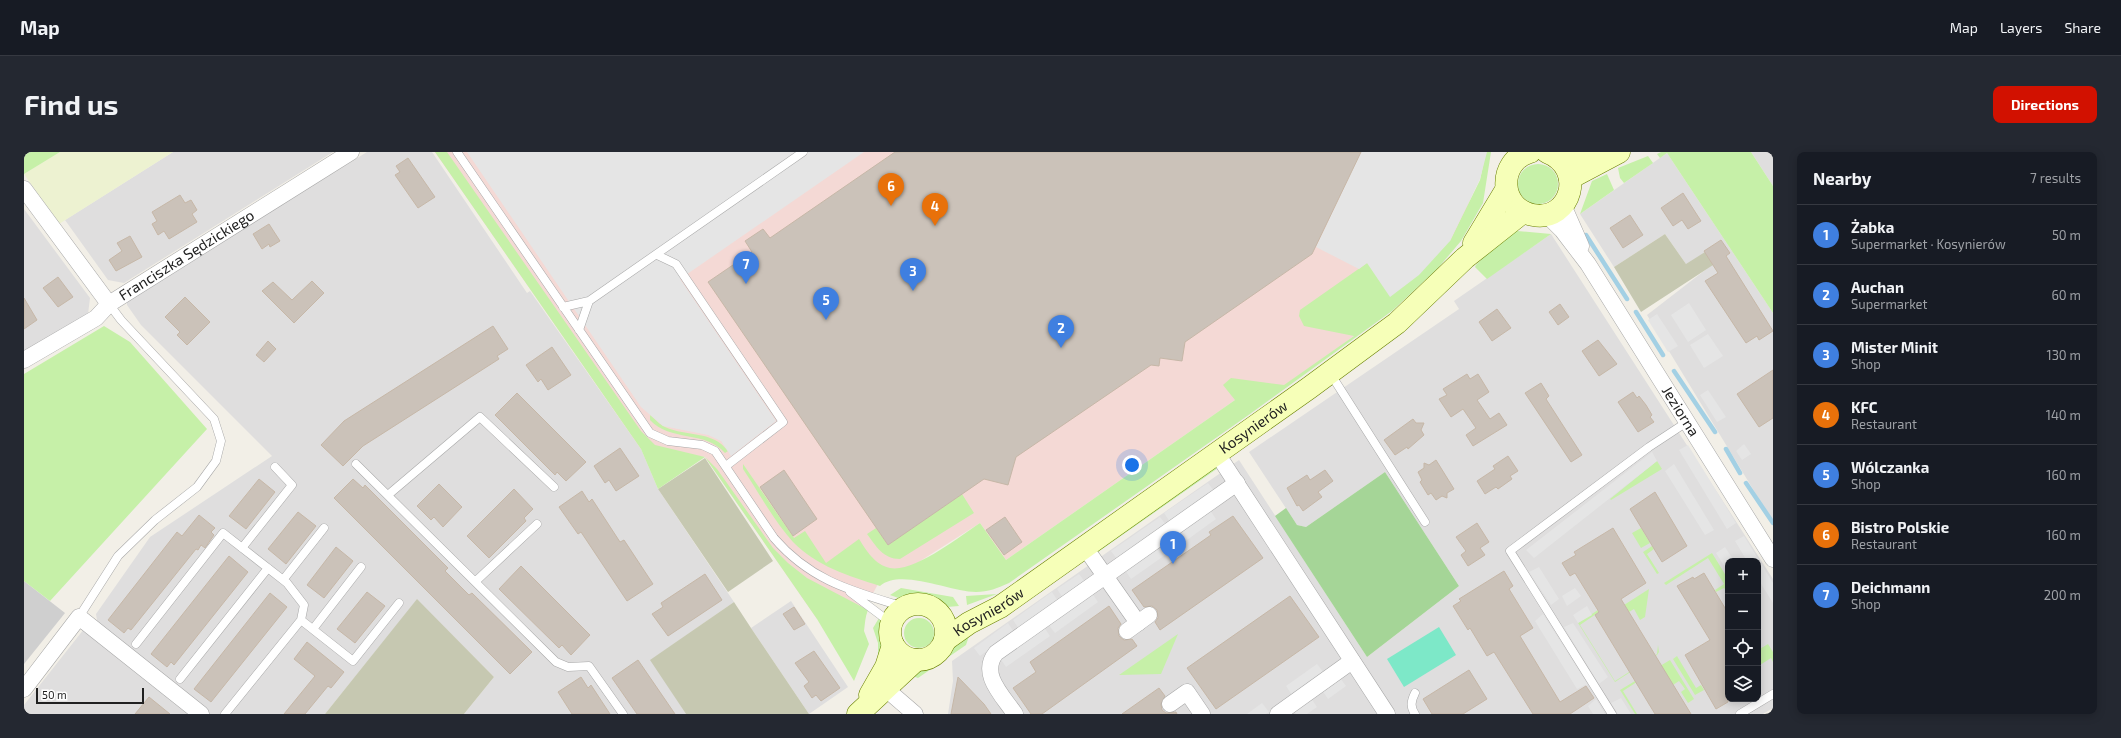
<!DOCTYPE html>
<meta charset="utf-8">
<style>
body{margin:0;font-family:"Exo 2",sans-serif;background:#242831;color:#f1f3f6}
.controls{position:absolute;right:12px;bottom:12px;display:grid;overflow:hidden;border-radius:8px;box-shadow:0 2px 10px #0003}
.controls button{width:36px;height:36px;display:grid;place-items:center;padding:0;border:0;border-bottom:1px solid #363941;background:#171b24;color:#f1f3f6;font:20px sans-serif}
.scale{position:absolute;left:12px;bottom:10px;width:108px;box-sizing:border-box;padding-left:4px;border:2px solid #212121;border-top:0;font-size:11px;line-height:14px;white-space:nowrap;color:#212121;-webkit-text-stroke:3px #fff;paint-order:stroke}
.you{position:absolute;left:1108px;top:313px;width:14px;height:14px;margin:-10px;border:3px solid #fff;border-radius:50%;background:#1a73e8;box-shadow:0 0 0 6px #1a73e833}
.badge{display:grid;place-items:center;width:26px;height:26px;border-radius:50%;background:#d21100;color:#fff;font-size:13px;font-weight:700}
.pin{position:absolute;translate:-50% -33px;filter:drop-shadow(0 1px 2px #0008)}
.pin::after{content:'';position:absolute;top:21px;width:14px;height:12px;background:inherit;clip-path:polygon(0 0,100% 0,50% 100%)}
.list{margin:0;padding:0;list-style:none}
h2{display:flex;justify-content:space-between;align-items:center;height:52px;margin:0;padding:0 16px;font-size:17px}
h2 small{font-size:13px;font-weight:400;color:#9ea1a6}
.list li{display:grid;grid-template-columns:26px 1fr auto;gap:12px;align-items:center;box-sizing:border-box;height:60px;padding:0 16px;border-top:1px solid #363941}
.list b{display:block;font-size:15px;white-space:nowrap}
.list p{margin:0;font-size:13px;white-space:nowrap;color:#9ea1a6}
.list em{font-size:13px;font-style:normal;color:#9ea1a6}
.icon{flex:none;width:22px;height:22px;fill:none;stroke:currentColor;stroke-width:2;stroke-linecap:round;stroke-linejoin:round}
.map{position:relative;flex:none;width:1749px;height:562px;overflow:hidden;border-radius:8px}
header{display:flex;align-items:center;gap:24px;box-sizing:border-box;height:56px;padding:0 20px;background:#171b24;border-bottom:1px solid #363941}
header strong{font-size:19px}
nav{display:flex;gap:22px;margin-inline-start:auto;font-size:14px}
.intro{display:flex;align-items:center;justify-content:space-between;box-sizing:border-box;height:96px;padding:0 24px}
h1{margin:0;font-size:28px}
.button{padding:10px 18px;border-radius:8px;background:#d21100;color:#fff;font-size:14px;font-weight:700}
main{display:flex;gap:24px;padding:0 24px}
aside{flex:1;background:#171b24;border-radius:8px;box-shadow:0 2px 10px #0003}
.map>svg:first-child{display:block}
.residential{fill:#dfdede;fill-rule:evenodd}
.commercial{fill:#f4d9d5}
.religious{fill:#cfcfcf}
.construction{fill:#c6c8b1}
.farmland{fill:#edf2d1}
.grass{fill:#c6f0a8}
.forest{fill:#a5d597}
.pitch{fill:#7de8c8}
.parking{fill:#e5e5e5}
.lines{fill:none;stroke-linecap:round;stroke-linejoin:round}
.stream{stroke:#a3d0e4;stroke-width:4.5}
.building{fill:#cbc2b9;stroke:#c6b7a7}
.service-casing{stroke:#a8a8a8;stroke-width:9}
.minor-casing{stroke:#a8a8a8;stroke-width:17}
.secondary-casing{stroke:#688000;stroke-width:23}
.service{stroke:#fff;stroke-width:8}
.minor{stroke:#fff;stroke-width:16}
.secondary{stroke:#f6ffb8;stroke-width:22}
.labels{text-anchor:middle;stroke-width:4;stroke-linejoin:round;paint-order:stroke}
.street-label{font-size:15px;fill:#212121;stroke:#fff}
</style>
<header>
<strong>Map</strong>
<nav><a>Map</a><a>Layers</a><a>Share</a></nav>
</header>
<div class="intro"><h1>Find us</h1><a class="button">Directions</a></div>
<main>
<div class="map">
<svg width="1749" height="562" viewBox="0 0 1749 562">
<rect width="100%" height="100%" fill="#f2efe7"/>
<path class="residential" d="M149,0H309L100,131L84,128L41,68Z
M343,0H408L503,141L506,139L617,297L634,337L710,450L627,508L662,562H440L470,525L393,448L301,562H183L74,474L72,462L126,385L248,304L117,173L103,153V148Z
M1727,0H1749V34Z
M1643,1L1749,161V370L1623,163L1689,112H1662L1641,82L1590,115L1556,62Z
M0,57L66,146L64,162L0,201Z
M1527,82L1749,427V556L1739,562H924L929,529L928,509L1215,308L1343,505L1435,434L1361,320L1282,375L1273,373L1225,300L1435,157L1430,149ZM1704,409H1734V547H1704Z
M767,449L824,535L785,562L727,476Z
M60,477L166,562H0V553Z"/>
<path class="commercial" d="M411,0H1465L1428,93L1346,172L1315,195L1225,258L1211,248L982,408L956,371L879,420L854,432L837,464L793,467L681,305L617,297Z"/>
<path class="religious" d="M0,429L41,461L0,512Z"/>
<path class="construction" d="M1641,82L1662,112L1681,100L1689,113L1617,160L1590,115Z
M681,306L749,409L704,440L634,337Z
M393,447L470,525L440,562H301Z
M710,450L727,476L785,562H662L626,508Z"/>
<path class="farmland" d="M36,0H149L35,72L0,22Z"/>
<path class="grass" d="M0,0H36L0,22Z
M411,0H423L617,279L631,293L681,305L693,317L749,396L764,411L783,426L844,458C841,465 841,472 840,479L845,492L830,529L793,467L681,305L634,337L617,297Z
M1462,0H1467L1459,51L1437,89L1414,116L1368,159L1226,262L985,431C974,436 964,440 952,440C926,440 877,416 856,434C825,424 792,414 769,390C750,369 735,341 719,317V312L770,386L781,379L802,411L835,387C842,398 851,413 866,416C890,421 936,384 956,371L982,408L1211,248L1199,233L1207,226L1260,233L1330,184L1280,174L1275,164L1276,158L1343,111L1426,89L1456,28Z
M1637,0H1727L1749,34V161L1643,1L1636,6L1633,2Z
M1624,4L1629,11L1600,31L1596,26L1594,16Z
M1494 32a20 20 0 1 1 40 0a20 20 0 1 1-40 0Z
M1583,22L1590,38L1556,62L1568,29Z
M1493,79L1527,82L1463,127L1451,115L1452,113L1479,85Z
M80,174L106,190L183,277L26,449L0,429V222Z
M626,263C631,267 636,273 641,275C663,285 688,278 704,299L701,301C681,278 646,290 626,268Z
M1633,309L1638,317L1587,348L1586,347Z
M1191,315L1194,316L1074,400L1073,397Z
M938,342L950,361L876,407C859,407 852,394 843,382L852,376L864,393Z
M1617,376L1626,391L1617,396L1608,381Z
M1628,394L1630,397L1623,402L1635,421L1633,422L1619,400Z
M1688,401L1704,427V437L1702,438L1700,436L1692,440L1691,438L1700,432L1684,406L1642,433L1640,431Z
M877,436L929,445L935,454L923,455L898,447L883,449L866,443Z
M1625,437L1621,465L1616,468L1610,457L1605,460L1600,453Z
M973,442L943,453L942,444Z
M1574,458L1575,460L1556,473L1591,529L1633,502L1634,493L1635,500L1633,503L1591,530L1554,471Z
M880 481a15 15 0 1 1 30 0a15 15 0 1 1-30 0Z
M855,466C867,480 861,491 854,506V491L849,476Z
M1154,482L1137,522L1095,523Z
M945,484L942,493L894,526L883,522L896,514L911,510L917,506L925,493Z
M1744,492L1749,500V510L1747,506L1736,513L1734,509V498Z
M1653,504L1672,536L1677,533L1680,538L1671,543L1649,507Z
M1646,508L1670,547L1664,551L1657,540L1661,537L1655,529L1649,533L1625,522L1599,539L1613,562H1611L1596,538Z"/>
<path class="forest" d="M1361,320L1435,434L1343,505L1251,364L1262,356L1273,373L1282,375Z"/>
<path class="pitch" d="M1415,475L1432,503L1380,535L1363,507Z"/>
<path class="parking" d="M443,0H840L656,127L752,269L707,304L697,289L684,283L639,274L617,255Z
M1337,0H1463L1456,27L1426,89L1395,123L1366,145L1343,111L1335,117L1292,95Z
M1665,151L1682,178L1664,190L1647,163Z
M1633,162L1654,194L1644,200L1624,168Z
M1684,182L1699,204L1680,216L1666,193Z
M1684,238L1702,265L1693,270L1676,243Z
M1720,292L1727,302L1718,308L1712,299Z
M1664,293L1712,371L1703,377L1655,298Z
M1628,300L1633,309L1510,406L1502,398Z
M1650,312L1690,378L1681,383L1641,319Z
M1184,331L1190,339L1146,370L1140,361Z
M1186,358L1192,367L1149,398L1142,389Z
M1136,365L1142,373L1093,407L1087,399Z
M1720,384L1749,431V451L1734,427V409H1723L1711,389Z
M1138,392L1144,401L1107,427L1101,418Z
M1701,395L1710,409H1704V420L1692,401Z
M1515,415L1535,447L1527,453L1505,420Z
M1055,422L1061,430L1039,446L1033,437Z
M1551,436L1557,444L1543,454L1538,444Z
M1028,440L1034,449L995,477L989,468Z
M1068,441L1074,450L1031,481L1024,472Z
M1563,454L1568,463L1554,471L1549,463Z
M1519,462L1564,533H1561L1553,537L1511,469Z
M984,471L990,480L956,504L950,496Z
M1549,471L1584,525L1575,532L1540,475Z
M1020,475L1026,484L982,515L976,506Z
M1293,512L1300,521L1268,543L1262,534Z
M1316,526L1322,534L1304,547L1298,538Z
M1287,546L1293,555L1283,562H1272L1269,558Z
M1597,546L1607,562H1594L1587,551Z
M1572,547L1581,562H1569L1564,554Z
M1238,551L1245,560L1242,562H1223Z"/>
<g class="lines">
<path class="stream" d="M1562,83L1603,147
M1612,160L1639,203
M1650,219L1691,280
M1702,297L1716,321
M1722,331L1749,371"/>
</g>
<path class="building" d="M871,0H1337L1288,102L1161,190L1158,209L1136,206L1135,214L1127,213L992,305L984,333L960,327L864,393L684,130L728,100L721,89L739,77L746,86Z
M384,6L411,45L394,56L371,23L376,20L372,14Z
M1659,41L1677,69L1664,77L1658,68L1649,74L1637,56Z
M156,43L161,51L167,48L173,58L168,62L173,70L145,87L140,79L134,83L128,72L133,69L128,60Z
M1606,63L1619,83L1599,96L1586,76Z
M245,72L256,89L246,95L245,92L238,97L229,82Z
M106,84L118,105L92,119L85,108L98,99L93,91Z
M1697,88L1706,101L1702,104L1749,179L1735,188L1733,184L1722,191L1681,129L1694,121L1680,99Z
M34,125L49,145L34,155L19,136Z
M288,129L300,141L270,171L238,139L249,130L268,148Z
M161,145L186,170L163,193L153,183L156,180L141,165Z
M0,146L13,168L0,177Z
M1536,152L1545,165L1534,173L1525,160Z
M1473,157L1487,176L1468,189L1455,170Z
M469,174L484,197L473,204L475,207L339,294L319,314L297,293L320,269Z
M1574,188L1593,212L1575,224L1558,199Z
M244,189L252,197L240,210L232,203Z
M528,195L547,223L524,238L517,227L514,230L502,213Z
M1749,218V266L1735,275L1713,242Z
M1443,222L1446,227L1454,222L1465,240L1453,248L1466,267L1475,261L1483,273L1449,294L1442,283L1452,276L1439,257L1427,265L1415,247L1423,243L1419,237Z
M1517,231L1525,244L1522,247L1558,303L1547,310L1501,241Z
M1609,240L1613,246L1615,244L1622,253L1628,263L1626,265L1630,270L1614,280L1594,250Z
M493,241L562,310L542,329L533,320L531,323L471,263Z
M1389,267L1392,271H1400L1397,278L1400,283L1384,297L1383,295L1371,303L1360,288Z
M596,296L615,324L592,339L585,328L581,331L570,314Z
M1484,304L1494,319L1486,324L1488,327L1474,337L1472,335L1461,342L1453,329L1471,317L1469,314Z
M1412,308L1430,337L1423,341V346L1418,344L1412,348L1407,341L1404,343L1396,330L1398,328L1394,320L1400,316V311L1405,313Z
M760,318L793,367L769,384L736,335Z
M1301,318L1309,329L1294,340L1298,345L1279,359L1275,353L1273,354L1263,336L1283,323L1286,328Z
M235,327L251,340L222,377L205,364Z
M329,327L339,336L341,333L424,416L421,419L445,443L448,441L508,500L486,522L310,346Z
M415,332L438,355L419,375L410,365L407,368L393,354Z
M490,337L509,357L500,366L502,369L465,406L443,384Z
M558,339L565,350L568,347L596,390L600,388L629,432L603,449L557,380L554,382L535,355Z
M1631,340L1663,394L1638,410L1606,357Z
M274,360L292,374L262,412L244,397Z
M175,363L191,376L187,380L190,383L181,396L177,393L174,398L172,397L107,478L104,476L100,481L84,468L153,380L158,384Z
M1209,364L1239,406L1136,478L1131,470L1134,466L1133,458L1128,454L1120,455L1108,438L1187,383L1185,380Z
M981,365L998,390L980,403L962,378Z
M1453,371L1465,390L1456,396L1461,403L1444,414L1437,403L1442,399L1432,385Z
M1589,376L1622,431L1597,447L1667,562H1631L1571,463L1575,460L1551,421L1546,424L1538,411L1552,403L1550,400Z
M312,395L329,409L300,446L283,433Z
M205,404L224,420L150,513L147,510L143,515L127,502Z
M497,414L566,483L547,503L538,493L535,496L475,437Z
M1480,419L1489,434L1485,437L1509,476L1496,484L1536,550L1562,534L1570,546L1546,562H1509L1470,500L1463,504L1446,476L1444,478L1429,454L1437,449L1435,447Z
M1680,421L1704,461V550L1692,557L1661,503L1686,488L1653,434L1669,425L1670,427Z
M681,422L698,448L644,484L628,462L639,455L637,451Z
M343,440L361,454L331,491L313,477Z
M246,441L263,455L187,550L170,537Z
M1266,444L1295,485L1192,557L1163,516Z
M1085,454L1097,472L1094,476L1095,484L1100,488L1108,487L1113,494L1018,562H1007L989,536L1012,520L1006,510Z
M770,455L781,472L770,478L759,462Z
M283,490L320,520L307,536L304,534L281,562H260L291,524L270,507Z
M790,499L816,536L797,549L792,543L788,546L780,534L785,530L771,511Z
M614,508L651,562H613L588,526Z
M1445,518L1463,547L1439,562H1408L1399,547Z
M557,525L564,536L567,533L586,562H548L534,540Z
M934,525L960,552L967,562H927Z
M1135,536L1141,544L1137,552L1138,558L1142,561L1152,560L1153,562H1098Z
M125,545L146,562H111Z"/>
<g class="lines">
<g class="service-casing">
<path id="service" d="M433,0L626,281L644,289L678,293L691,299L750,386C787,429 828,439 880,455
M633,103L652,112L759,270L702,314
M539,155L565,149L779,0
M555,178L565,149
M1306,221L1401,370
M332,312L532,510L544,515L565,514L599,562
M364,343L456,265L530,335
M218,396L268,333L251,315
M259,428L300,376
M452,429L513,372
M826,440L867,471
M55,465L94,404L131,368L173,335L192,309L197,289L190,267L97,168L85,152
M277,468L329,509L375,451
M289,477L337,415
M112,492L199,381L263,431L280,453L277,468L201,562
M156,527L244,416
M1391,541C1387,549 1386,555 1391,562
M1588,562L1486,399L1625,295L1663,270
M1716,562L1749,542"/>
</g>
<g class="minor-casing">
<g id="minor">
<path d="M0,37L85,152"/>
<path d="M1539,53L1557,94"/>
<path id="s1" d="M1523,63L1538,78L1564,112L1749,407"/>
<path id="s2" d="M0,208L72,166L85,152L327,0"/>
<path d="M1192,300L1363,562"/>
<path d="M1060,394L1114,471"/>
<path d="M1103,479L1125,463"/>
<path d="M0,537L55,465L177,562"/>
<path d="M862,537L891,562"/>
<path d="M1146,552L1163,540L1178,562"/>
<path d="M991,562C979,544 955,522 972,501L1213,331"/>
<path d="M1254,562L1328,509"/>
</g>
</g>
<g class="secondary-casing">
<g id="secondary">
<path d="M1506,0C1473,9 1475,57 1509,63C1547,70 1563,16 1523,0"/>
<path d="M1532,4L1571,0"/>
<path d="M1546,26L1595,0"/>
<path d="M1450,91L1482,38"/>
<circle cx="894" cy="480" r="28"/>
<path id="s3" d="M921,488L945,471L976,455L1285,236L1373,171L1441,106L1499,60"/>
<path d="M846,543L862,515L869,493"/>
<path d="M834,562L892,508"/>
</g>
</g>
<use href="#service" class="service"/>
<use href="#minor" class="minor"/>
<use href="#secondary" class="secondary"/>
</g>
<g class="labels">
<g class="street-label">
<text dy="5" stroke="none"><textPath href="#s2" startOffset="194">Franciszka Sędzickiego</textPath></text>
<text dy="5" stroke="none"><textPath href="#s1" startOffset="238">Jeziorna</textPath></text>
<text dy="5" stroke="none"><textPath href="#s3" startOffset="375">Kosynierów</textPath></text>
<text dy="5" stroke="none"><textPath href="#s3" startOffset="52">Kosynierów</textPath></text>
</g>
</g>
</svg>
<div class="controls">
<button>+</button>
<button>−</button>
<button><svg class="icon" aria-label="locate" viewBox="0 0 24 24"><circle cx="12" cy="12" r="6"/><path d="M12 2v4M12 18v4M2 12h4M18 12h4"/></svg></button>
<button><svg class="icon" aria-label="layers" viewBox="0 0 24 24"><path d="M12 4l9 5-9 5-9-5zM3 14l9 5 9-5"/></svg></button>
</div>
<div class="scale">50 m</div>
<div class="you"></div>
<div class="pin badge" style="left:1149px;top:412px;background:#3f7fe0">1</div>
<div class="pin badge" style="left:1037px;top:196px;background:#3f7fe0">2</div>
<div class="pin badge" style="left:889px;top:139px;background:#3f7fe0">3</div>
<div class="pin badge" style="left:911px;top:74px;background:#e8710a">4</div>
<div class="pin badge" style="left:802px;top:168px;background:#3f7fe0">5</div>
<div class="pin badge" style="left:867px;top:54px;background:#e8710a">6</div>
<div class="pin badge" style="left:722px;top:132px;background:#3f7fe0">7</div>
</div>
<aside>
<h2>Nearby<small>7 results</small></h2>
<ul class="list">
<li><span class="badge" style="background:#3f7fe0">1</span><div><b>Żabka</b><p>Supermarket · Kosynierów</p></div><em>50 m</em></li>
<li><span class="badge" style="background:#3f7fe0">2</span><div><b>Auchan</b><p>Supermarket</p></div><em>60 m</em></li>
<li><span class="badge" style="background:#3f7fe0">3</span><div><b>Mister Minit</b><p>Shop</p></div><em>130 m</em></li>
<li><span class="badge" style="background:#e8710a">4</span><div><b>KFC</b><p>Restaurant</p></div><em>140 m</em></li>
<li><span class="badge" style="background:#3f7fe0">5</span><div><b>Wólczanka</b><p>Shop</p></div><em>160 m</em></li>
<li><span class="badge" style="background:#e8710a">6</span><div><b>Bistro Polskie</b><p>Restaurant</p></div><em>160 m</em></li>
<li><span class="badge" style="background:#3f7fe0">7</span><div><b>Deichmann</b><p>Shop</p></div><em>200 m</em></li>
</ul>
</aside>
</main>
